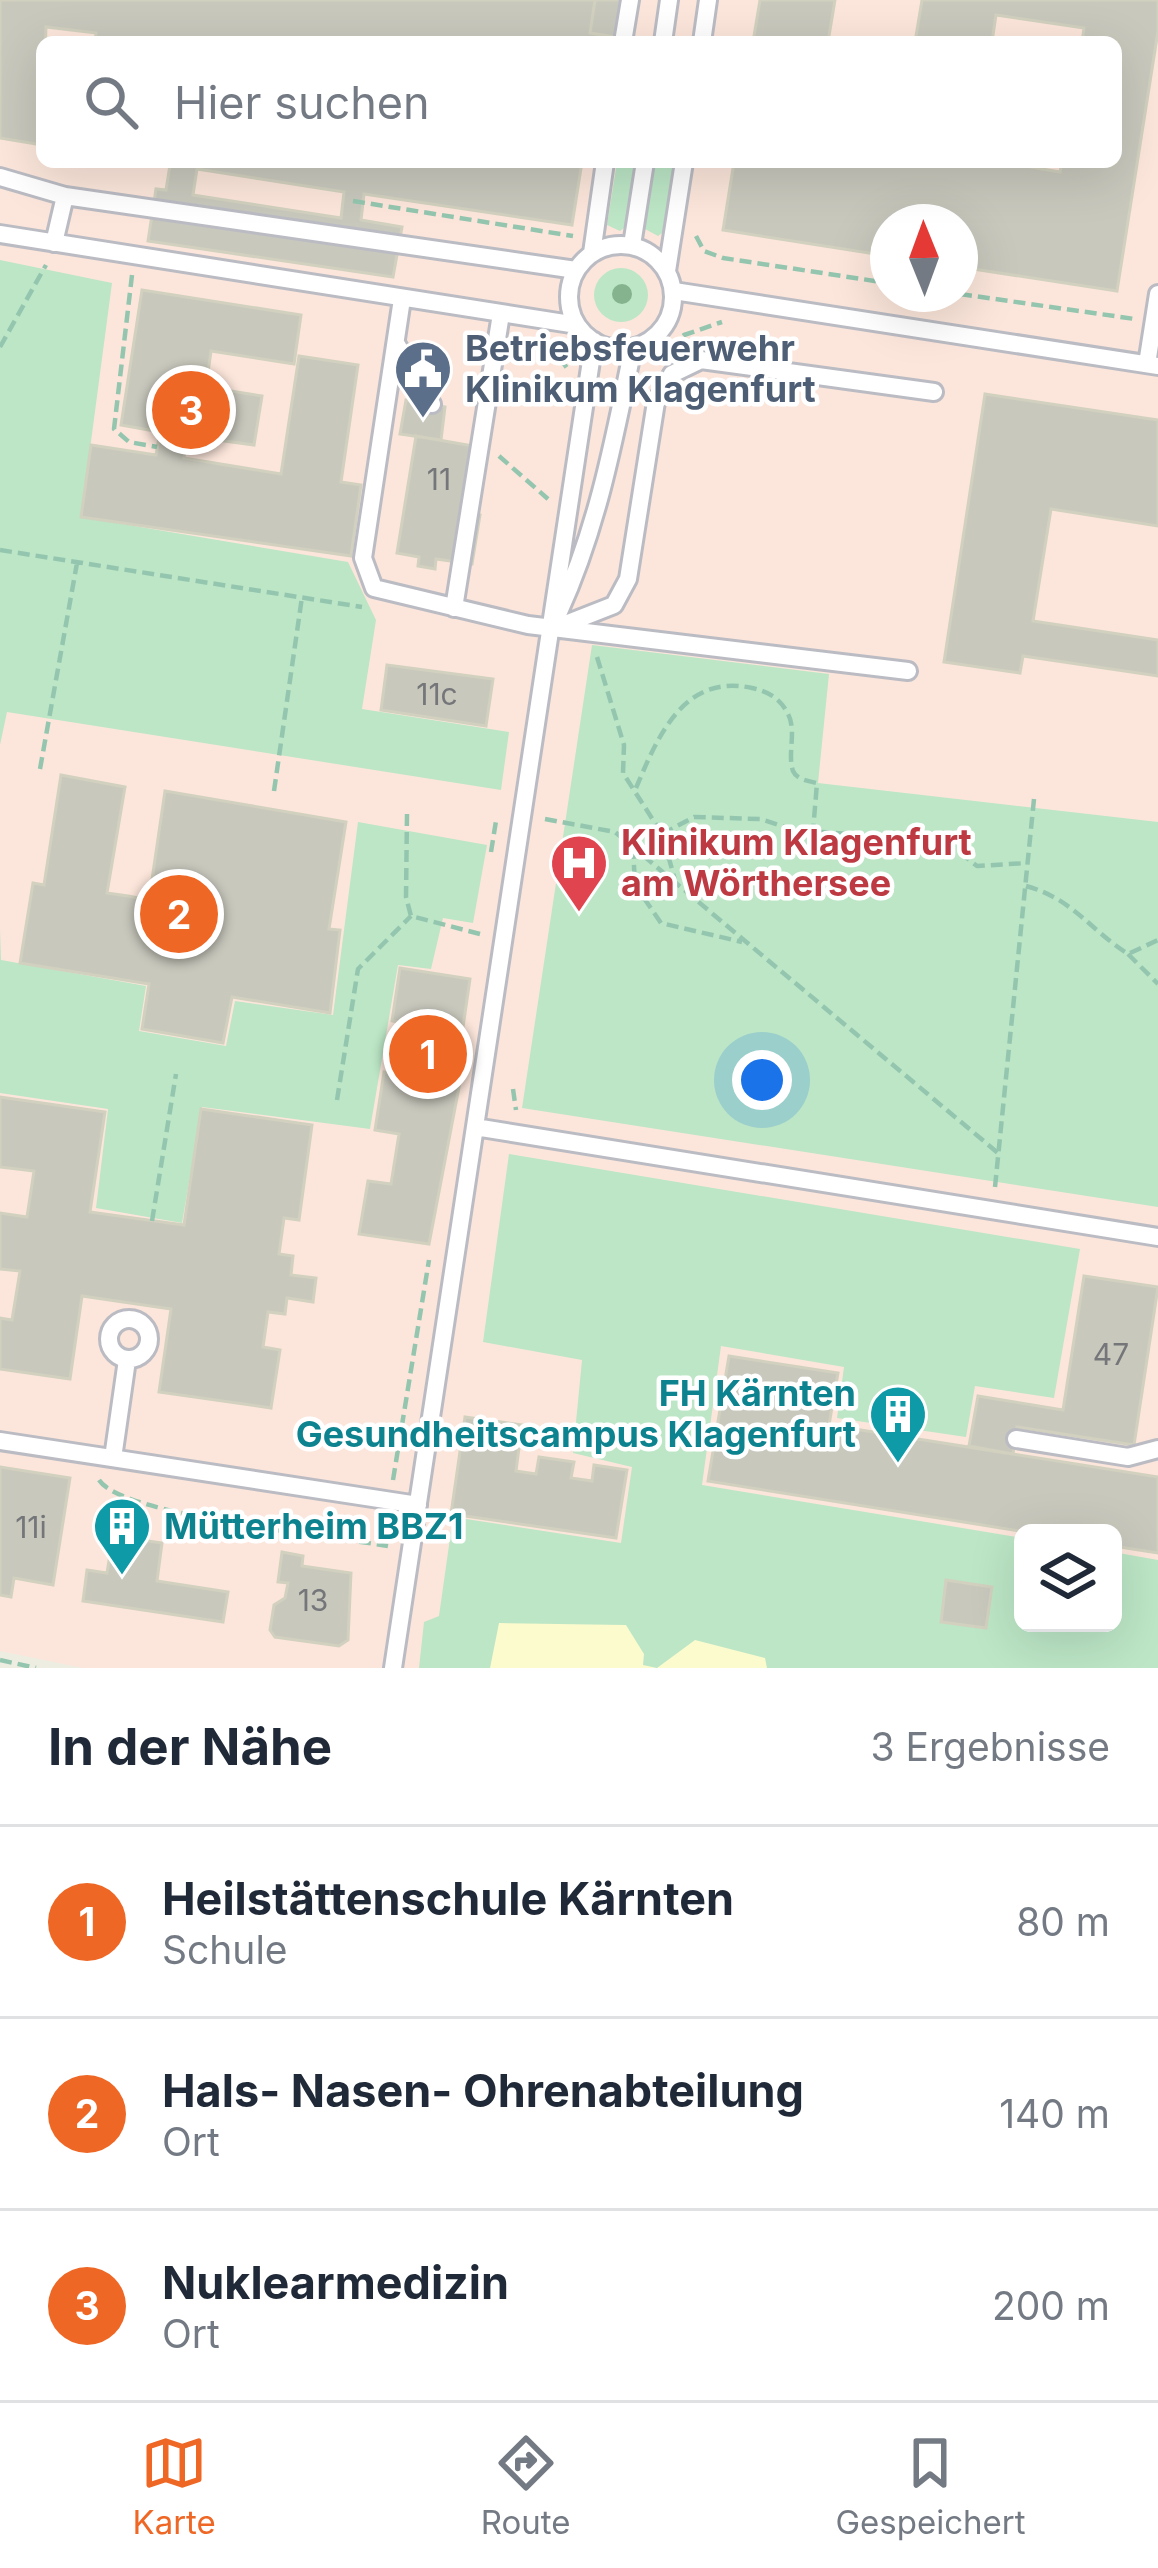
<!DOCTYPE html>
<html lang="de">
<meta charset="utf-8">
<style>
body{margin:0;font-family:Inter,sans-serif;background:#f6f6f7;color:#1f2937}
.controls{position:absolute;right:36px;bottom:36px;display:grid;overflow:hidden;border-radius:18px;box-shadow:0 12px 48px #0002}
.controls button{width:108px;height:108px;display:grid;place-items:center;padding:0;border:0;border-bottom:3px solid #e0e1e3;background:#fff;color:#1f2937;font:60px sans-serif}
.compass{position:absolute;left:870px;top:204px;width:108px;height:108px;border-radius:50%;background:#fff;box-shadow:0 12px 48px #0002;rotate:359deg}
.you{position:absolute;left:762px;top:1080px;width:42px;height:42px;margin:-30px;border:9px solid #fff;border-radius:50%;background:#1a73e8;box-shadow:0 0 0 18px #1a73e833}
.badge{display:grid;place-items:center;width:78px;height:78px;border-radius:50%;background:#ef6725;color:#fff;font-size:39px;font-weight:700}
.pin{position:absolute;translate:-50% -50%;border:6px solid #fff;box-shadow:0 3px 12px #0006}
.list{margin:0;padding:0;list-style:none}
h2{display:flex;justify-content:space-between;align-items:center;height:156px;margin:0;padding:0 48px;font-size:51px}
h2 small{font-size:39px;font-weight:400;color:#747a83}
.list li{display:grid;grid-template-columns:78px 1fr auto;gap:36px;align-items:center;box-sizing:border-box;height:192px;padding:0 48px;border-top:3px solid #e0e1e3}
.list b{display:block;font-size:45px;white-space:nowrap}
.list p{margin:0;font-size:39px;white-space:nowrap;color:#747a83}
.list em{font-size:39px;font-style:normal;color:#747a83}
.icon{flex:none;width:66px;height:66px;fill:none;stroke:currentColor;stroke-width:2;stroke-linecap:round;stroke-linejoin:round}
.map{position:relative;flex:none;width:1158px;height:1668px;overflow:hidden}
.search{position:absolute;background:#fff;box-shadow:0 12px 48px #0002;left:36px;right:36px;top:36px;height:132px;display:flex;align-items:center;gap:30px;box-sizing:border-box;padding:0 42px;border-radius:18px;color:#747a83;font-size:45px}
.sheet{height:732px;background:#fff}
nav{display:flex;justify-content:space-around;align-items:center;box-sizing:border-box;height:168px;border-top:3px solid #e0e1e3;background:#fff;font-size:33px;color:#747a83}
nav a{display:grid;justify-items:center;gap:6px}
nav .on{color:#ef6725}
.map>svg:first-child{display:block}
.medical{fill:#fce6db;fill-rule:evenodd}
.green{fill:#bce6c6}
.sand{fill:#fbfbce}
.building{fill:#c8c8bd;stroke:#d2d1bf;stroke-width:3;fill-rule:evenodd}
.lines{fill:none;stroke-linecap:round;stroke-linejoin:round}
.lane-casing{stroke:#bbbcc3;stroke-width:22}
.path{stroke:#94c6af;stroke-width:4.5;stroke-dasharray:12 6;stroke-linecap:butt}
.lane{stroke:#fff;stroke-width:16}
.tree{fill:#85b38d}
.labels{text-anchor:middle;stroke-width:9;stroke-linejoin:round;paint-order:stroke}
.number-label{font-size:30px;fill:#757679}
.service-label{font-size:36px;font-weight:bold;fill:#4e5e75;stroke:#fff;text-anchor:start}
.health-label{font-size:36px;font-weight:bold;fill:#be3a42;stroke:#fff;text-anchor:start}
.culture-label{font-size:36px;font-weight:bold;fill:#0d838f;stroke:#fff;text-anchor:end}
</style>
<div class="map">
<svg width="1158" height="1668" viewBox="0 0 1158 1668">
<rect width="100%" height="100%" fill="#edede1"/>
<path class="medical" d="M0,0H1158V1668H83L0,1651ZM42,42H1116V162H42ZM888,222H960V294H888ZM1023,1533H1113V1623H1023Z"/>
<path class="green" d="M617,162H637L628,225L620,231L607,225Z
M655,162H676L666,230L658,236L645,229Z
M0,260L112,283L81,517L348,562L376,620L362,709L509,732L501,790L7,712L0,745Z
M594 295a27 27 0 1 1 54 0a27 27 0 1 1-54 0Z
M592,645L829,674L818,783L1158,822V1207L522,1108Z
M358,822L487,845L473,923L443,918L431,969L398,965L370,1129L202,1107L182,1223L96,1208L108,1109L0,1093V929L1,960L146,986L139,1031L226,1046L235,1001L333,1015Z
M509,1154L1080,1249L1054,1398L975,1386L966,1437L837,1418L844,1367L721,1346L702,1485L1023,1538V1623H1113V1552L1158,1560V1668H419L424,1622L439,1616L453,1517L621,1543L632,1467L573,1453L582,1360L483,1342Z"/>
<path class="sand" d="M499,1623L626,1625L644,1654L643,1665L657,1668L695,1640L765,1658L767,1668H490Z"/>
<path class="building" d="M0,0H595L590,33L602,35L601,42H95L96,33L46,27L42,145L0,138Z
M595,0H621L615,37L590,33Z
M760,0H835L828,42H753Z
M922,0H1158V31L1117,291L960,267V222H888V256L723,230L734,162H1002L1060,172L1062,162H1116V42H1082L1084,28L996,15L992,42H915Z
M152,162H582L572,225L364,194L361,220L402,227L393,277L148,241L156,189L166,190L170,165ZM197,169L344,192L341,218L193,195Z
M142,290L301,315L294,364L211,351L206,387L262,396L254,445L187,436L184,458L281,474L299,356L358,365L341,482L361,485L351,556L81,517L91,445L156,455L160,432L121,425Z
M985,394L1158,420V526L1051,509L1033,621L1158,640V676L1023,656L1020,673L944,662Z
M406,400L445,407L441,440L400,434Z
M416,436L473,446L463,512L480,515L472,564L436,559L435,569L418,566L419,557L397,553Z
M387,665L493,679L486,726L381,710Z
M61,775L125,787L107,893L128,896L149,900L165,791L346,822L329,929L340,930L330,1013L232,997L223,1043L142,1029L149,984L20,963L33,883L44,885Z
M400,968L470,979L455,1082H460L429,1244L359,1234L368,1181L391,1184L399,1134L375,1130L384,1072L408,1076L416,1024L392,1021Z
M0,1097L105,1112L90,1212L184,1225L201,1109L312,1125L299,1220L284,1218L279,1254L293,1256L291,1275L316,1278L313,1302L287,1298L285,1314L268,1312L263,1347L280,1350L271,1408L159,1392L171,1309L82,1296L70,1379L0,1369V1318L12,1320L20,1271L0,1269V1213L27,1217L34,1171L0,1167Z
M1084,1276L1158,1287L1134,1445L1017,1427L1013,1454L969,1446L978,1396L1063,1410Z
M729,1356L838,1373L829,1425L1158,1477V1553L1113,1546V1533H1032L708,1481Z
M465,1417L522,1425L516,1471L536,1474L539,1457L574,1462L571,1478L592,1481L594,1465L627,1470L616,1538L451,1514Z
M0,1467L70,1478L53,1585L14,1578L11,1597L0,1595Z
M113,1536L162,1543L157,1581L228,1592L223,1622L83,1601L87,1570L107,1573Z
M282,1552L303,1556L302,1566L351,1573L348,1640L339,1646L275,1637L270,1630L274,1605L285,1598L288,1583L278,1582Z
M946,1580L992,1587L986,1628L941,1622Z"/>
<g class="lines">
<g class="lane-casing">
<path id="lane" d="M623,42L630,0
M663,42L669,0
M702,42L708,0
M0,177L65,196L576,270
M0,234L577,325
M54,243L65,196
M632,245L645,162
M569 297a52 52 0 1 1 104 0a52 52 0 1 1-104 0Z
M592,253L605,162
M667,271L684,162
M674,291L1158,366
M402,299L363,558L374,588L528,625L908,671
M396,343L432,404
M1147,364L1158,294
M454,608L501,314
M559,612C598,526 614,440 633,348
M558,627L614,605L628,579L656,402L672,374L701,360L934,392
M475,1127L1158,1237
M109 1339a20 20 0 1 1 40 0a20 20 0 1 1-40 0Z
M1016,1439L1128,1457L1158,1449
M0,1441L418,1505
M113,1458L127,1360
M393,1668L594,341"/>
</g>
<path class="path" d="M353,201L573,236
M696,236L704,251L723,258L888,283
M132,275L114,429L129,442L157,447
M960,294L1135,319
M549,343L567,368
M0,347L46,265
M669,347L684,335L722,322
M499,456L548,499
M0,550L362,607
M597,657L624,745L623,773L662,834L675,880
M40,769L77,563
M636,788C658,736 684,673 752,688C769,692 780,698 788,714C797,731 787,754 793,771C797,780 809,781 817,783L813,831
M274,791L302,597
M407,814L406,897L411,916L480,934
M545,819L615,832L998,1153
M662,834L694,817L760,819L795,830L903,838L957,850L977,866L1027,863
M633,847L635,885L661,923L742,942
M491,852L496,821
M1026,886C1073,899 1088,928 1128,954L1158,940
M1128,954L1158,984
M513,1089L516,1110
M337,1100L358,969L411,916
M995,1187L1034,799
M152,1221L176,1074
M99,1480C122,1516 336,1537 388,1546
M393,1480L429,1260
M0,1660L36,1668"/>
<use href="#lane" class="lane"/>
</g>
<circle class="tree" cx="622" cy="294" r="10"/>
<defs>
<g id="civic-pin" transform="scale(3)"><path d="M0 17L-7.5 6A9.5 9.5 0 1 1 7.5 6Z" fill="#5c6f8a" stroke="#fff"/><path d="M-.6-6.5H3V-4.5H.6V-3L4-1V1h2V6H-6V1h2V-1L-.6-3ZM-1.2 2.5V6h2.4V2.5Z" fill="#fff"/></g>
<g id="hospital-pin" transform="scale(3)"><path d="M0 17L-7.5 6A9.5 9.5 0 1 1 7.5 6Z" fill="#e0444e" stroke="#fff"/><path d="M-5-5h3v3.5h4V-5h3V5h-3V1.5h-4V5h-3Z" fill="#fff"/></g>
<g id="building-pin" transform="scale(3)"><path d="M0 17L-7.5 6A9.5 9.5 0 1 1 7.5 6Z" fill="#0f9aa8" stroke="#fff"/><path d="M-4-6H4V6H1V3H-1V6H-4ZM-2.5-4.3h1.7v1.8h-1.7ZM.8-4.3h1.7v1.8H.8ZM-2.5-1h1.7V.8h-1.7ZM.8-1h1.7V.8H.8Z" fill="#fff"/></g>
</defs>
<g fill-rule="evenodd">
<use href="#civic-pin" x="423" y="369"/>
<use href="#hospital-pin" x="579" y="863"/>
<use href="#building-pin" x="898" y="1414"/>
<use href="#building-pin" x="122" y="1526"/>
</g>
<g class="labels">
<g class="number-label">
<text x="439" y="490">11</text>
<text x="437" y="705">11c</text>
<text x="1111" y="1365">47</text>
<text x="31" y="1538">11i</text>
<text x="313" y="1611">13</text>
</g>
<g class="service-label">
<text x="465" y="361">Betriebsfeuerwehr<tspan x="465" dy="41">Klinikum Klagenfurt</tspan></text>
</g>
<g class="health-label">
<text x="621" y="855">Klinikum Klagenfurt<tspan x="621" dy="41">am Wörthersee</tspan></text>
</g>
<g class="culture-label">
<text x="856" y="1406">FH Kärnten<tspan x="856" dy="41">Gesundheitscampus Klagenfurt</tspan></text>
<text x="164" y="1539" text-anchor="start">Mütterheim BBZ1</text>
</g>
</g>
</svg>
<div class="controls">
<button><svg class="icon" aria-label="layers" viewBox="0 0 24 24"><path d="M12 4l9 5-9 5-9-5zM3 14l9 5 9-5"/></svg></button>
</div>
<svg class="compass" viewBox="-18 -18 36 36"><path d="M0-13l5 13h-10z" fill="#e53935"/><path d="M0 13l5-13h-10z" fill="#747a83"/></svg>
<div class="you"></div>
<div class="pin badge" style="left:428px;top:1054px">1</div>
<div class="pin badge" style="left:179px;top:914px">2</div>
<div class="pin badge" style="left:191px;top:410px">3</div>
<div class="search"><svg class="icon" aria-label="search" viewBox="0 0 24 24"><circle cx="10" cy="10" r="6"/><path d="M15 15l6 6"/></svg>Hier suchen</div>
</div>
<section class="sheet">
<h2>In der Nähe<small>3 Ergebnisse</small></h2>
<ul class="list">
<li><span class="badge">1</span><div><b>Heilstättenschule Kärnten</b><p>Schule</p></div><em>80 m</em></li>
<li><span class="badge">2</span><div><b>Hals- Nasen- Ohrenabteilung</b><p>Ort</p></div><em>140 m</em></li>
<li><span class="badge">3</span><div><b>Nuklearmedizin</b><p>Ort</p></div><em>200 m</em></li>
</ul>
</section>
<nav>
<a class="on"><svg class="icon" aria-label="map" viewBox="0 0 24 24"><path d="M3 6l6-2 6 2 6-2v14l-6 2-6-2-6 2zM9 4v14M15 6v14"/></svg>Karte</a>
<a><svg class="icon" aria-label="directions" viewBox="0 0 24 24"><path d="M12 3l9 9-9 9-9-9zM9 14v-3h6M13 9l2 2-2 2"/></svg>Route</a>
<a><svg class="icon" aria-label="saved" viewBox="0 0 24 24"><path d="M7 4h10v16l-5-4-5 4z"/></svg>Gespeichert</a>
</nav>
